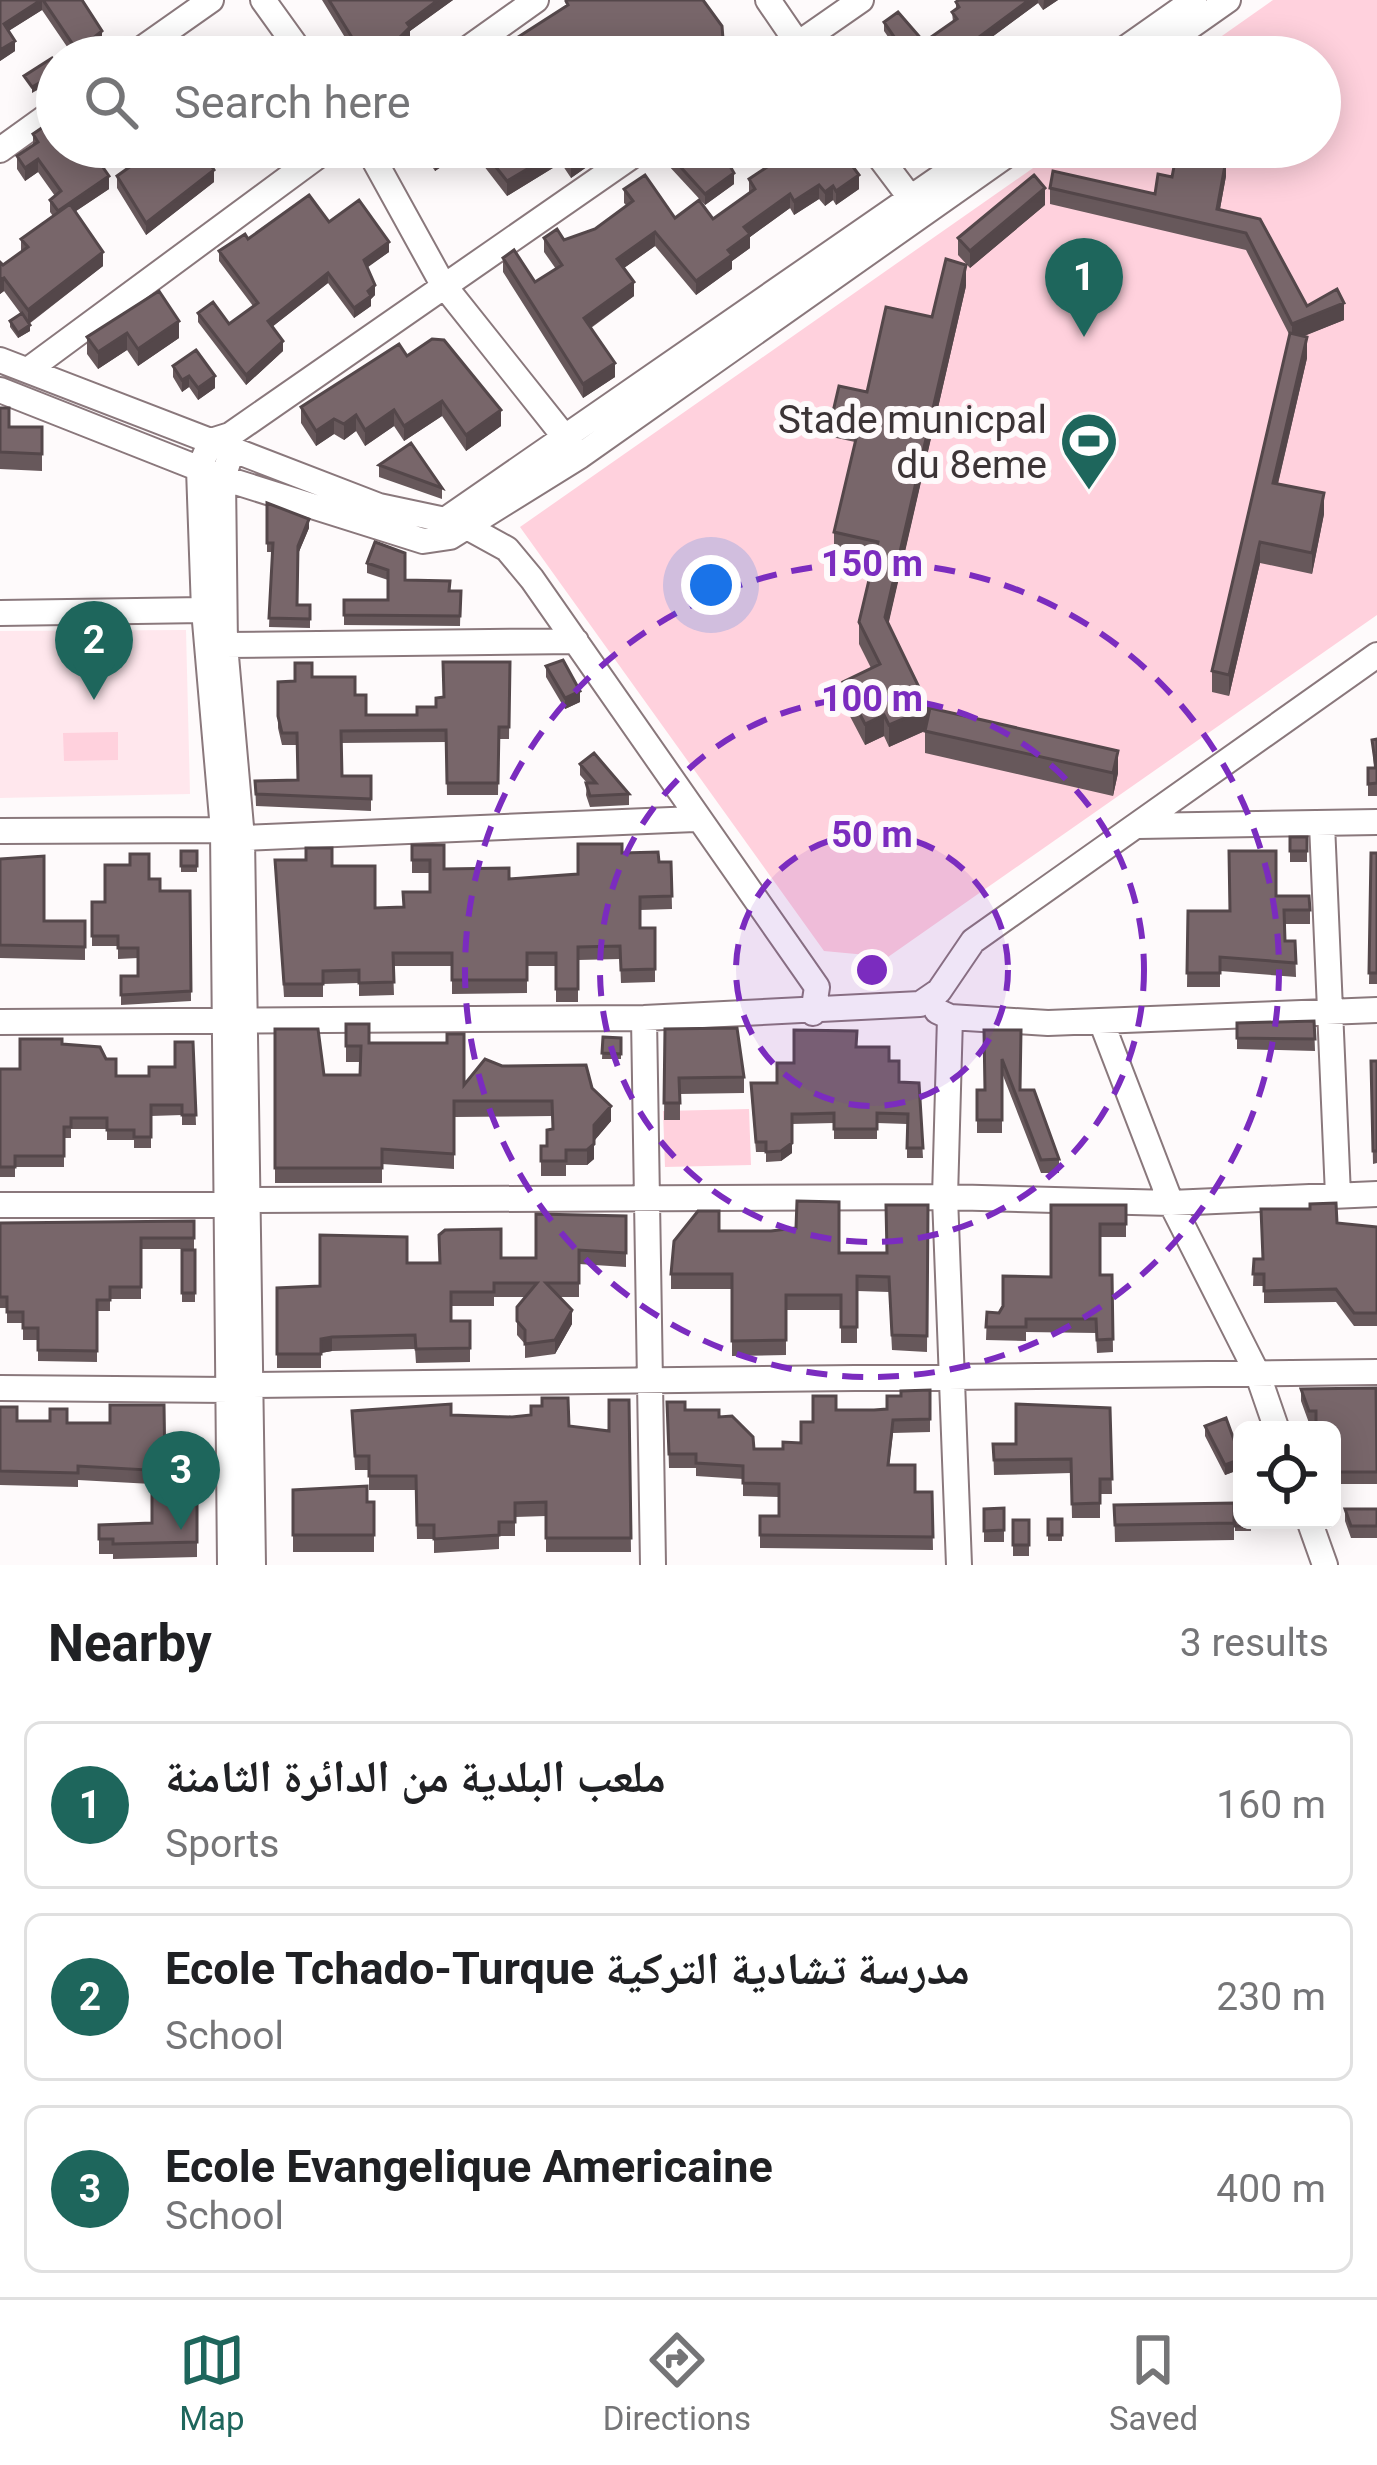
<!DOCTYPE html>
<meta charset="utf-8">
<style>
body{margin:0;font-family:Roboto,"Noto Naskh Arabic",sans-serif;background:#f6f6f6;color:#202124}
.controls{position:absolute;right:36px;bottom:36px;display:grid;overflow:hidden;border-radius:18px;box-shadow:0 6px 30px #0003}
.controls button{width:108px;height:108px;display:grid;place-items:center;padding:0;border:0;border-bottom:3px solid #e0e0e0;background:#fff;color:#202124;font:60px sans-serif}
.you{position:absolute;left:711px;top:585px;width:42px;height:42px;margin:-30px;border:9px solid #fff;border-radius:50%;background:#1a73e8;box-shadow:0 0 0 18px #1a73e833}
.badge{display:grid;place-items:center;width:78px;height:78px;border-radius:50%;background:#1e665c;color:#fff;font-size:39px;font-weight:700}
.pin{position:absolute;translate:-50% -99px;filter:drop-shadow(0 3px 6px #0008)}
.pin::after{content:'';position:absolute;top:63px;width:42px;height:36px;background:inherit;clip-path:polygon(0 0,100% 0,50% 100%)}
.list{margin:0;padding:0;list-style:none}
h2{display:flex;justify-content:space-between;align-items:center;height:156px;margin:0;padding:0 48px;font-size:51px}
h2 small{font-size:39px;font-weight:400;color:#757577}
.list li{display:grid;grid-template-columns:78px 1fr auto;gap:36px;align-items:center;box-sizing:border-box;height:168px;margin:0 24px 24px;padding:0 24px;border:3px solid #e0e0e0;border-radius:18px}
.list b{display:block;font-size:45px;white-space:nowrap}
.list p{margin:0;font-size:39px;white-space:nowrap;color:#757577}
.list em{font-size:39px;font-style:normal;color:#757577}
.icon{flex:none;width:66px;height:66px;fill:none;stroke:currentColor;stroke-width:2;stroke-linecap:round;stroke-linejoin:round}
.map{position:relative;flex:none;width:1377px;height:1565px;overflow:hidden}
.search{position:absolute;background:#fff;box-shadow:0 6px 30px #0003;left:36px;right:36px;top:36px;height:132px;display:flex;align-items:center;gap:30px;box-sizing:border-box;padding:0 42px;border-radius:66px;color:#757577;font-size:45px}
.sheet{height:732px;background:#fff}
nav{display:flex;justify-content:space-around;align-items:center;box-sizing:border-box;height:168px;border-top:3px solid #e0e0e0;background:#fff;font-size:33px;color:#757577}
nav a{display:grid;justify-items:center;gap:6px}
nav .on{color:#1e665c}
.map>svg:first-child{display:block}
.built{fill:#ffe7ed}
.green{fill:#ffd1dd}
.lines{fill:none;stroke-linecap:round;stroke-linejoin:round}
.minor-casing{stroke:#8a787c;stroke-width:28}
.minor{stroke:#fff;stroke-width:24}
.wall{fill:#67585b}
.shaded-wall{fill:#54474a}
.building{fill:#78666a;stroke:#54474a;stroke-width:3}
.ring{fill:none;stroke:#7b2cbf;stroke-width:6;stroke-dasharray:21 15}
.labels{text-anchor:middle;stroke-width:12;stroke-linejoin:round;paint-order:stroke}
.poi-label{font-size:39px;fill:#3c3436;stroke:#fefafb;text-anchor:end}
.centre{fill:#7b2cbf;stroke:#fefafb;stroke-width:6}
.ring-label{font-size:36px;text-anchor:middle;font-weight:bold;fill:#7b2cbf;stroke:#fefafb;stroke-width:12;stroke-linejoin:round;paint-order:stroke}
</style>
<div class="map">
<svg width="1377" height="1565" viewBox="0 0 1377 1565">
<rect width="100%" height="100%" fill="#fefafb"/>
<path class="built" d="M186,630L190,794L0,798V631Z"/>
<path class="green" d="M1273,0H1377V615L888,957L824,951L520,527L1063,147H1320V57H1192Z
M118,732V760L64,761L63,733Z
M749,1109L751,1165L665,1167L663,1111Z"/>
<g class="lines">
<g class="minor-casing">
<path id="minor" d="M263,0L304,57
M768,0L807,57
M130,57L211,0
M456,57L536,0
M779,57L861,0
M1113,57L1194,0
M1147,57L1228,0
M367,147L442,283L575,450
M872,147L918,208
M0,150L57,109
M0,360L379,506L445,520L984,147
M28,370L330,147
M0,390L223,478L423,541L450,537L580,456L1018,147
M230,435L232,450L223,478L225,645L242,838L253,1565
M467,527L507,549L532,579L817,987L813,1013
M0,613L204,610
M225,645L576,641
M1322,824L1338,1195
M1138,826L1377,822
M0,831L223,830
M242,838L695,819
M937,1011L950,1017L1048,1023L1377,1010
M950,1017L945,1197L959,1565
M644,1018L653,1565
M1101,1021L1171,1203L1258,1375L1277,1430
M0,1022L644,1018L920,1004L939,991L973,941L1377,655
M248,1200L945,1197L1171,1203L1377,1194
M0,1205H225
M249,1385L1377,1372
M0,1388L229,1390
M1309,1520L1325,1565
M230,1565L223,830L204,610L199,469L211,441L230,435L645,147"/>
</g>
<use href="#minor" class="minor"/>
</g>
<path class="wall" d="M0,0H83L102,31V41L82,57L72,54L42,10L8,31L15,41V51L0,61Z
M322,0H453L410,31V38L398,50L386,57H357Z
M959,0H1058L1043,10L1038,3L965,57H955L952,52L945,57H902L884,31V22L924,42L953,22L952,12L956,9V2Z
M33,134L57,147H120L100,164L109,189L76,211L103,266L29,324L30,331L18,338L10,327V321L21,314L4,291L0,294V262L3,265L21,252V239L53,216L50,212V200L55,196L38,172L25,181L17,169V156L33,146Z
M135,147H199L214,182L146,235L117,188V176L142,158Z
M419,147H601V157L571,178L561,163L507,196L470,148L435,171Z
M667,152L734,184L705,205L667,164Z
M1226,176L1220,209L1260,219L1307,306L1344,320L1303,336L1307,358L1278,484L1324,514L1312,574L1260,563L1229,696L1212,692V671L1290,336L1246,250L1050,204V188L1155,194L1172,177Z
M749,179L859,189L836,205L833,200L825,206L819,199L794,215L790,208L750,237V248L732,261V269L696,295L655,246L624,268L634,296L591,328L615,377L583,398L503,272V258L535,282L556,269L544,252V238L564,240L595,229L627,206L624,203V189L675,218L713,219L749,193Z
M1045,205L970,268L958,255V238Z
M329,222L389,252L367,267L375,295L371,299V306L354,318L328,283L272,327L283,351L246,385L198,322V313L229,324L253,306L219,261V251L248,239Z
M966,286L888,624L929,708L1118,773L1113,796L925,753V731L889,747L884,736L865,745L843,703V682L871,668L859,644V622L873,562L834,553V532L855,442L832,437V416L867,392L932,317Z
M159,291L179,338L138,366L127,350L98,369L87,354V337Z
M407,356L501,426L466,451L442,416L404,441L394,426L365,446L356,431L344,440L334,434L316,446L301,423V407Z
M173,366L215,388L198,400L189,387L182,392L173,377Z
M0,408L9,427H42V471L0,469Z
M379,465L442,488V499L379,477Z
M267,503L309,528L298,554V605H310V628L269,627L272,552H267Z
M375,542L405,580L449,591H461L460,626L344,625V600H388V580L367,573V563Z
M510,662L509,739H499L498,795H447L446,742L341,743L342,776H371V811L256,806L255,781L297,780V745H282L278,728V682L295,681L312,677L355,695L366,715H417L436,707L444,697Z
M546,666L580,702L565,709L546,677Z
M1377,739V796H1368V768H1374L1372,740Z
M580,764L629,794V805L590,807L586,795L587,783L580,775Z
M1290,837H1307V862H1290Z
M412,845L444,869L509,879L578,874L622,853L659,862H671L672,909L640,910V928H655V982L621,983L620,959L578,960V1002H556V966H527V993L452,994V966H393L394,995L359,996V983L323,984V997H284L275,860L332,866L375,908L404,907L430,892V873H412Z
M181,851H197V872H181Z
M1371,853H1377V984H1369Z
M0,859L44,921H85V960L0,958Z
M130,865L160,891H190L191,1001L121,1005V976H138V958L118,959V946H92V902H105Z
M1276,896L1310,910V924H1285V941H1295L1296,977L1220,971V987H1187L1188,911H1229Z
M1314,1021L1315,1051L1237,1049V1023Z
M346,1024L369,1043L464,1085L502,1066L592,1088L611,1121L594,1141V1159L587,1165H566V1176H541V1146H547L552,1129V1116L454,1117V1169L382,1164V1183H275V1029L324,1075H360V1062H346Z
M665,1029L744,1077V1093L680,1094V1120H664Z
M984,1030L1059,1159V1173H1041L1002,1073V1133H977V1090H985Z
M603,1037L621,1038V1059H602Z
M193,1042L196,1125H182V1115L151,1116V1148H134V1140H107V1129H71V1138H64V1167H15V1177H0V1069H20L62,1044L106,1059L116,1076H149L175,1067Z
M856,1047L889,1061L899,1082L919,1083L923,1158H907V1124L877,1123V1139H834V1123L792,1124V1153L781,1161L766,1162V1152H756L751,1093L777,1083L794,1063Z
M1371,1061H1377V1163L1373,1164Z
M928,1205L927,1352L892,1350L889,1292L857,1291V1343H841V1310H786V1355L732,1356V1289H671V1274L719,1231L839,1253H887Z
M1051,1205H1126V1237H1100V1275H1112L1113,1352L1097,1353L1096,1333L1026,1332V1341L986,1340L987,1312L999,1313L1051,1277Z
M626,1216V1267L579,1264V1297H560L572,1324L555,1354L525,1358V1344L517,1335V1321L525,1297H494V1306H451V1321H470V1362L416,1363L415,1349L332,1351L321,1353V1368H277V1288L320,1286L407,1263L536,1258Z
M194,1221V1249H141V1299H110V1311H97V1362L38,1361V1340H23V1323H7V1308H0V1223Z
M1337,1223L1377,1227V1326H1354L1336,1302L1264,1303V1286H1253L1254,1259H1262Z
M182,1250H195V1302H182Z
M1301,1389L1377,1403V1484H1332V1430H1316V1423H1309L1301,1401Z
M930,1390V1432L893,1433L889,1465L915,1492H932L933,1550L760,1548V1516H779V1497L743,1496V1479L696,1476V1468H669L667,1402L685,1410L719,1417L754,1449H783L801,1443L813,1422L836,1410L887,1409L901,1396Z
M629,1400L631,1552H546V1516L515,1517V1536H499V1549L434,1553V1539H417L416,1490H369V1470H355L352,1411L451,1415L609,1431Z
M164,1405L165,1477H197V1557L113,1559V1554H99V1525L152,1523V1484L78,1480V1487L0,1485V1407L17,1421L110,1423Z
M1110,1408L1112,1494H1100V1518H1072L1071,1473L994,1475L993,1444H1016Z
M1205,1426L1241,1469L1225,1475L1205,1436Z
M293,1490L374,1502V1552H293Z
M1234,1503V1540L1115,1542L1114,1505Z
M1004,1508V1542H984V1509Z
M1235,1509L1251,1520V1531H1235Z
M1345,1509H1377V1538H1351L1345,1521Z
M1048,1519H1062V1541H1048Z
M1013,1520H1029V1556H1013Z"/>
<path class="shaded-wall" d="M42,0V10L4,34V24Z
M438,0H453L410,31V38L398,50L386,57H370L407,23Z
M1029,0H1038V3L965,57H959V52Z
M1044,0H1058L1043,10Z
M102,31V41L81,57V48Z
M723,39V53L719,57H703Z
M15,41V51L0,61V50Z
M952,43V52L945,57H931Z
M57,73V79L32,93V87Z
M105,147H120L95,168V156Z
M450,147H470L435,171V157Z
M595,147H601V157L571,178V164Z
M561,149V163L507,196V181Z
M38,159V172L25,181V168Z
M1226,160V176L1217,225V209Z
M214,170V182L146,235V223Z
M734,173V184L705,205V194Z
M859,175V189L836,205V191Z
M109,176V189L58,223V211Z
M819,185V199L794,215V201Z
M833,186V200L825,206V192Z
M1045,188V205L970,268V251Z
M790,194V208L750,237V248L732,261V269L696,295V281L728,250L744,227Z
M655,232V246L617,273V259Z
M389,242V252L364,270V260Z
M103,252V266L28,324V310Z
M966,265V286L885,639V617Z
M328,273V283L268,330V321Z
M4,278V291L0,294V280Z
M634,282V296L584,332V318Z
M375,285V295L371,299V306L354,318V308L368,291Z
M1344,303V320L1292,341V324Z
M179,321V338L138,366V349Z
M30,325V331L18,338V333Z
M127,333V350L98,369V352Z
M1307,337V358L1273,504V483Z
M283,341V351L246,385V375Z
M615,363V377L583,398V384Z
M189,376V387L182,392V380Z
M215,376V388L198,400V388Z
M442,401V416L404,441V426Z
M394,410V426L365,446V430Z
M501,410V426L466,451V435Z
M356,415V431L344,440V424Z
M334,419V434L316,446V431Z
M1324,493V514L1312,574V553Z
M309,519V528L298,554V546Z
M1260,542V563L1229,696V675Z
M580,691V702L565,709V698Z
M929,708V729L889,747V725Z
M884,715V736L865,745V724Z
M1118,751V773L1113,796V773Z
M611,1106V1121L594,1141V1125Z
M792,1143V1153L781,1161V1151Z
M594,1144V1159L587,1165V1150Z
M572,1310V1324L555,1354V1340Z
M332,1337V1351L321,1353V1339Z
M1241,1459V1469L1225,1475V1465Z"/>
<path class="building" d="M0,0H41L4,24L15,41L0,50Z
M43,0H82L102,31L81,48L72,43Z
M329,0H438L407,23L410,27L398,39L370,57H364Z
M567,0H703L722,26L723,39L703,57H487L568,5L566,1Z
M959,0H1029L959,52L952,43L931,57H908L884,22L898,12L924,42L957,19L952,12L959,7L956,2Z
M52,58L57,66V73L32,87L24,76Z
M46,125L57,140V147H105L95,156L109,176L58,211L50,200L61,191L38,159L25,168L17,156L38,142L33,134Z
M143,147H199L214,170L146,223L117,176L148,154Z
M429,147H450L435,157Z
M480,147H596L571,164L561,149L507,181Z
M675,147H719L734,173L705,194L667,152Z
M797,147H825L836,162L845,156L859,175L836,191L833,186L825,192L819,185L794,201L790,194L744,227L750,234L728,250L732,255L696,281L655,232L617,259L634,282L584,318L615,363L583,384L503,258L514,250L535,282L562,265L544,238L557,229L564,240L595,229L633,201L624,189L645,175L675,218L699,200L713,219L755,189L749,179Z
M1177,151L1226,160L1217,209L1260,219L1307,306L1337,289L1344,303L1292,324L1246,233L1050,188L1053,171L1155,194L1158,174L1172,177Z
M1034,175L1045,188L970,251L958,238Z
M309,195L329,222L359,200L389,242L364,260L375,285L368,291L371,296L354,308L328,273L268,321L283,341L246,375L198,313L213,302L229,324L258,303L219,251L245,234L248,239Z
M70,204L103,252L28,310L4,278L0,280V262L3,265L28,247L21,239Z
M946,259L966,265L885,617L929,708L889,725L884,715L865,724L843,682L880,664L859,622L878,542L834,532L860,422L832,416L839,386L867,392L886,307L932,317Z
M159,291L179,321L138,349L127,333L98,352L87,337Z
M22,313L30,325L18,333L10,321Z
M1290,333L1307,337L1273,483L1324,493L1312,553L1260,542L1229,675L1212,671Z
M432,339L444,340L501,410L466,435L442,401L404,426L394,410L365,430L356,415L344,424L334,419L316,431L301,407L399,344L407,356Z
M196,350L215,376L198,388L189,376L182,380L173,366Z
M0,408H9V427H42V454L0,452Z
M411,443L442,488L379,465Z
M267,503L309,519L298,546L297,605H310V619L269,618L273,543H267Z
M375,542L405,553V580L450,581L449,591H461L460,616L344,615V600H388V570L367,563Z
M563,660L580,691L565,698L546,666Z
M443,662H510L509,727H499L498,783H447L446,730L341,731L342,776H371V799L256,794L255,781L298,780L297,733H282L278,716V682L295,681V663H312V677H355V695H366V715H417V707H436V698L444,697Z
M930,708L1118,751L1113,773L925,731Z
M1377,739V783L1368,784V768H1376L1372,740Z
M594,753L629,794L590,796L586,783H596L580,764Z
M1290,837H1307V851H1290Z
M578,844H622V853L658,852L659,862H671L672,896L640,897V928H655V969L621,970L620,946L578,947V989H556V953H527V980H452V953H393L394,982L359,983V970L323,971V984H284L275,860H306V848H332V866H375V908L404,907L403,892H430V860H412V845H444V869L509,868V879L578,874Z
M181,851H197V866H181Z
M1229,851H1276V896H1309L1310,910H1284L1285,941H1295L1296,963L1220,957V973H1187L1188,911H1230Z
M1371,853H1377V973H1369Z
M130,854H149V879H160V891H190L191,991L121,995V976H138V948H118V936H92V902H105V865H130Z
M44,856V921H85V947L0,945V859Z
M1314,1021L1315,1039L1237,1038V1023Z
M346,1024H369V1043H447V1034H464V1085L485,1059L502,1066L586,1065L592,1088L611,1106L594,1125V1144L587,1150H566V1161H541V1146H547V1130L553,1129L552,1101H454V1154L382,1149V1168H275V1029H318L324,1075H360L361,1046H346Z
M737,1028L744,1077L679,1078L680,1103H664L665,1029Z
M794,1030L857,1031L856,1047H889V1061H899V1082L919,1083L923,1148H907L908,1114L877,1113V1129H834V1113L803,1114H792V1143L781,1151L766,1152V1142H756L751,1083H777V1063H794Z
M984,1030H1021L1020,1090H1034L1059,1159L1041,1160L1002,1059V1120H977V1090H985Z
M603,1037L621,1038V1054L602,1053Z
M20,1039H62V1044L100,1047L106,1059H116V1076H149V1067H175V1042H193L196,1115H182V1105H151V1137H134V1130H107V1118H71V1127H64V1156H15V1167H0V1069H20Z
M1371,1061H1377V1151H1373Z
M797,1201L839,1202V1253H887L886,1205H928L927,1336L892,1335L889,1277L857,1276V1327H841V1295H786V1340L732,1341V1274H671L674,1241L698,1211H719V1231H771L796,1228Z
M1336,1203L1337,1223L1377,1227V1313H1354L1336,1289L1264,1291V1274H1253L1254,1259H1263L1261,1209H1310V1204Z
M1051,1205H1126V1224H1100V1275H1112L1113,1339L1097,1340L1096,1319H1026V1327H986L987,1312L999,1313L1003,1306V1276L1051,1277Z
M536,1214L626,1216V1253L579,1250V1283H546L572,1310L555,1340L525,1344V1330L517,1321V1307L537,1283H494V1292H451V1321H470V1348L416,1349L415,1335L332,1337L321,1339V1354H277V1288L320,1286V1235L407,1237V1263H440L439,1235L445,1230L501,1229V1258H536Z
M194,1221V1238H141V1287H110V1300H97V1351L38,1350V1328H23V1312H7V1297H0V1223Z
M182,1250H195V1293H182Z
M1376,1388L1377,1472H1332V1430H1324V1425H1316V1411H1309L1301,1389Z
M930,1390V1419L893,1420L888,1465H915V1492H932L933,1537L760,1535V1516H779V1484L743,1483V1466L696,1463V1454H669L667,1402H685V1410H719V1417L732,1416L753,1437L754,1449H783V1442L801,1443V1422H813V1396H836V1410H874L887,1409V1396H901V1391Z
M542,1398H568L569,1426L609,1431V1400H629L631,1538H546V1502L515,1503V1522H499V1535L434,1539V1525H417L416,1476H369V1456H355L352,1411L451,1404V1415L512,1417L531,1415V1406H542Z
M1016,1404L1110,1408L1112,1479H1100V1503L1072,1504L1071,1459L994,1460L993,1444H1016Z
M110,1405H164L165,1471L78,1466V1473L0,1471V1407H17V1421H50V1409H67V1423H110Z
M1226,1418L1241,1459L1225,1465L1205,1426Z
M152,1477H197V1542L113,1544V1539H99V1525L152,1523Z
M367,1486V1502H374V1535H293V1490Z
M1234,1503V1523L1115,1525L1114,1505Z
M1004,1508V1530L984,1531V1509Z
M1235,1509H1242V1520H1251V1526H1235Z
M1345,1509H1377V1526H1351Z
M1048,1519H1062V1535H1048Z
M1013,1520H1029V1545H1013Z"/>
<circle cx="872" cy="970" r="136" fill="#7b2cbf" fill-opacity=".12"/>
<g class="ring">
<circle cx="872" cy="970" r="136"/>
<circle cx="872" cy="970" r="272"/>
<circle cx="872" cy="970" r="407"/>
</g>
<defs>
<g id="stadium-pin" transform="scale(3)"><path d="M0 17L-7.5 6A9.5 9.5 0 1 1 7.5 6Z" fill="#1e665c" stroke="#fefafb"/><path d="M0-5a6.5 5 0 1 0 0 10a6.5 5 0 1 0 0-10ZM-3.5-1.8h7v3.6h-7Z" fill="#fff"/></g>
</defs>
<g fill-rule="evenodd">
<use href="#stadium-pin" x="1089" y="441"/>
</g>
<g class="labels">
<g class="poi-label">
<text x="1047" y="433">Stade municpal<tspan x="1047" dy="45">du 8eme</tspan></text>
</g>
</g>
<circle cx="872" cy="970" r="18" class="centre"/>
<g class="ring-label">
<text x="872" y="576">150 m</text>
<text x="872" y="711">100 m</text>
<text x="872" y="847">50 m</text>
</g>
</svg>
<div class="controls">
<button><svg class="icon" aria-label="locate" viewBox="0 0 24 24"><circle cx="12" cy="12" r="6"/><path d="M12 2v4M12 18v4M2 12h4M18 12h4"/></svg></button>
</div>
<div class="you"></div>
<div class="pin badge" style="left:1084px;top:337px">1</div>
<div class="pin badge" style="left:94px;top:700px">2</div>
<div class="pin badge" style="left:181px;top:1530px">3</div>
<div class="search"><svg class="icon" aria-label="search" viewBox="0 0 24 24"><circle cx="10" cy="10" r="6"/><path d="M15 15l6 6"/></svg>Search here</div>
</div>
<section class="sheet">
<h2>Nearby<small>3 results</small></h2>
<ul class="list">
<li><span class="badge">1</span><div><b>ملعب البلدية من الدائرة الثامنة</b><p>Sports</p></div><em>160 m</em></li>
<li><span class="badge">2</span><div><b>Ecole Tchado-Turque مدرسة تشادية التركية</b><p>School</p></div><em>230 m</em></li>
<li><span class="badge">3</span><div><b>Ecole Evangelique Americaine</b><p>School</p></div><em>400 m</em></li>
</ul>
</section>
<nav>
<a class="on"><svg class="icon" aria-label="map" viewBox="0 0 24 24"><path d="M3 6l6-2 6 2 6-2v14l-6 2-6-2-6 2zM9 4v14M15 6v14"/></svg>Map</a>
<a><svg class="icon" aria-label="directions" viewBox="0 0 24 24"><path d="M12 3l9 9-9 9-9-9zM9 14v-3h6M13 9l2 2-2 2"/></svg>Directions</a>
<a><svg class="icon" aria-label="saved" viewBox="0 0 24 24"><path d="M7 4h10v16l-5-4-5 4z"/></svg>Saved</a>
</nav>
